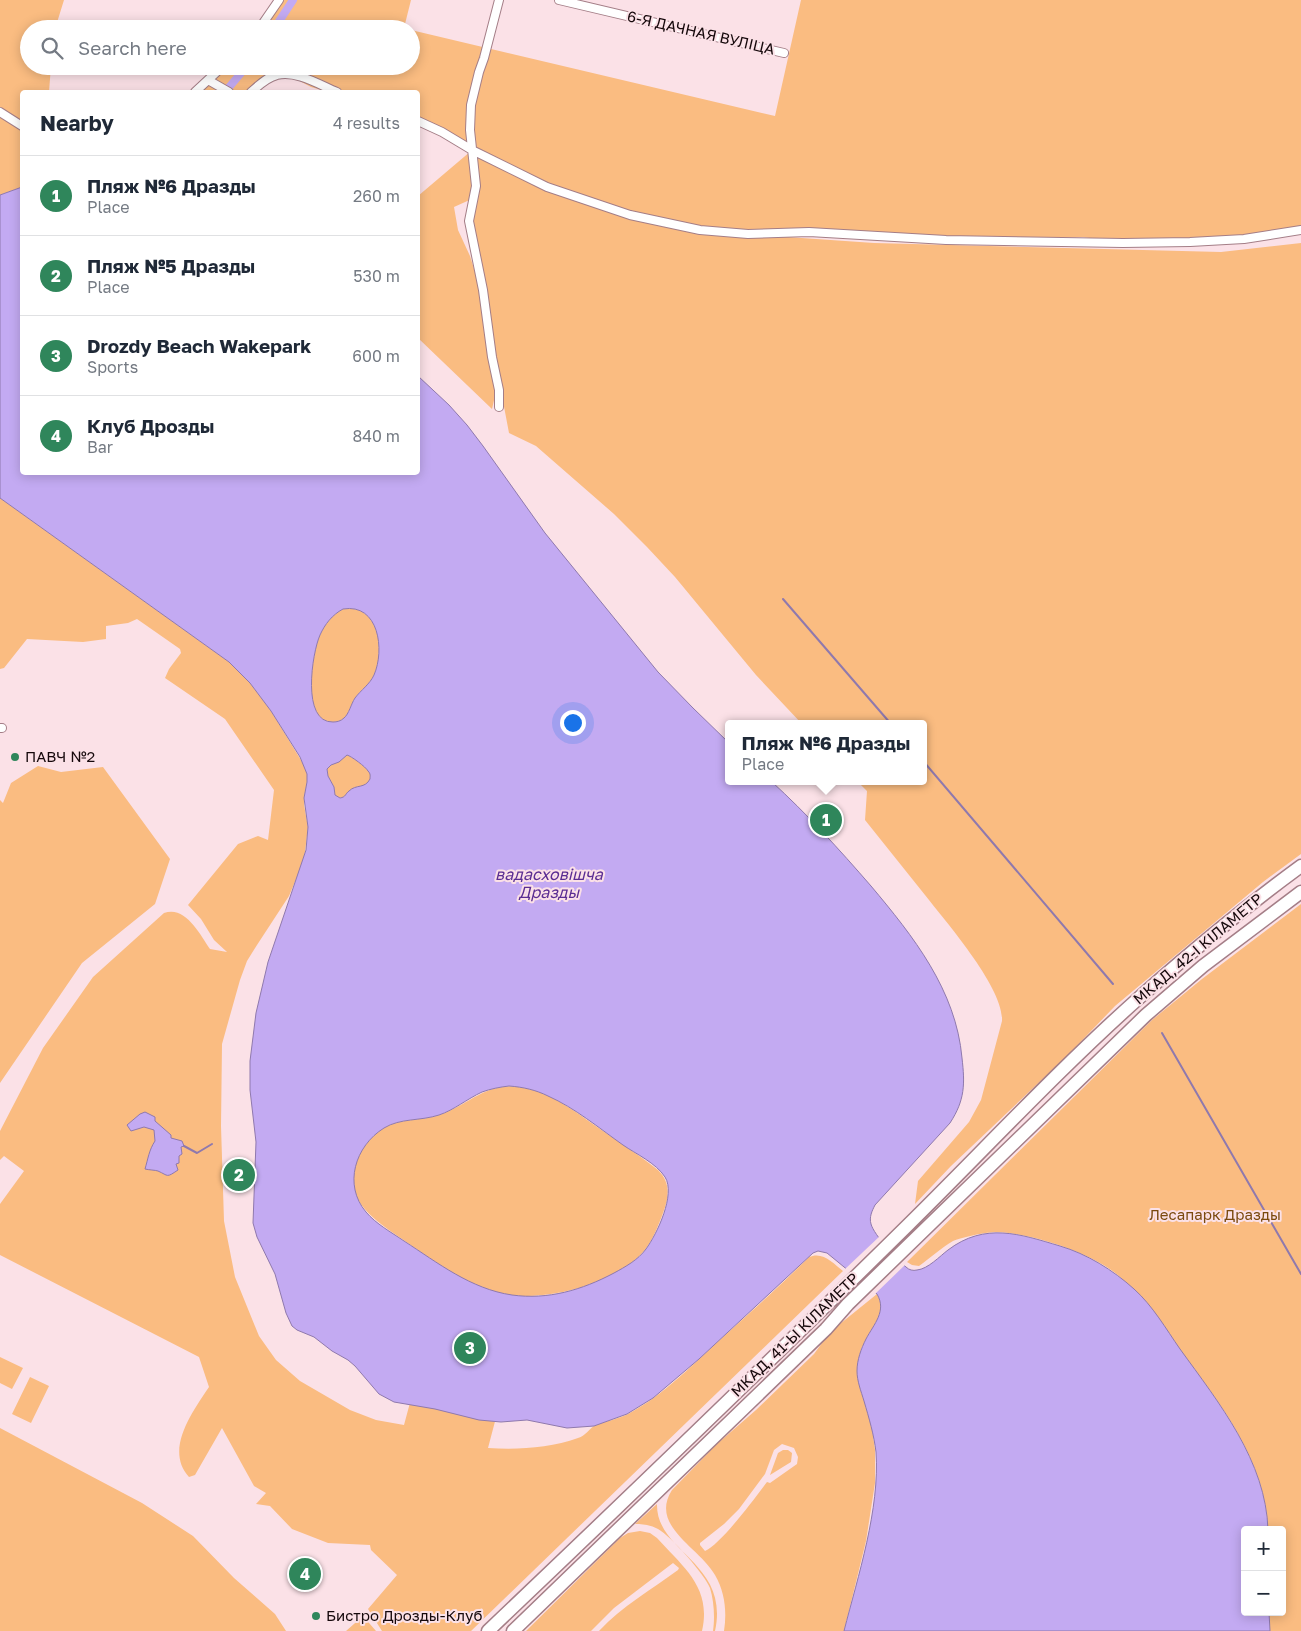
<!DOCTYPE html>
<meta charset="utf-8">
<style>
body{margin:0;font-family:"Golos Text",sans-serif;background:#f6f6f7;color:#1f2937}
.controls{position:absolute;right:15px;bottom:15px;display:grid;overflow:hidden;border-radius:5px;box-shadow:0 2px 12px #0003}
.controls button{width:45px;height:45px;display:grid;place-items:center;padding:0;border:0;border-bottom:1px solid #e0e1e3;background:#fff;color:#1f2937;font:25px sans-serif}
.you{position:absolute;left:572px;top:722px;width:18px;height:18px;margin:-12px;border:4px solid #fff;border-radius:50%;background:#1a73e8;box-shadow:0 0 0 8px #1a73e833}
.badge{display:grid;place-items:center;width:32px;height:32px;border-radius:50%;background:#2f865b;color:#fff;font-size:16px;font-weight:700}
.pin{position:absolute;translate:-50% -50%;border:2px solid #fff;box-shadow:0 1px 5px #0006}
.popup{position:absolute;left:725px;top:720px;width:202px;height:65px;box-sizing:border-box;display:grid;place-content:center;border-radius:5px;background:#fff;filter:drop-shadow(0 1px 4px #0005);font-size:16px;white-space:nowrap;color:#747a83}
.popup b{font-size:19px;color:#1f2937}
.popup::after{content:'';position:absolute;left:50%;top:100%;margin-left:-10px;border:10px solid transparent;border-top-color:#fff}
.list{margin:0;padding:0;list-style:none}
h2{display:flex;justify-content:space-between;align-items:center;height:65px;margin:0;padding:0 20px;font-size:21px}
h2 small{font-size:16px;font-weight:400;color:#747a83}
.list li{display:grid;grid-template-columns:32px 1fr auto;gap:15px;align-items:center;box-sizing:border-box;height:80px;padding:0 20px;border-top:1px solid #e0e1e3}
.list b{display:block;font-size:19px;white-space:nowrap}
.list p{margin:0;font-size:16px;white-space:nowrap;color:#747a83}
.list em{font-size:16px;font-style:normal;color:#747a83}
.icon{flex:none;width:28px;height:28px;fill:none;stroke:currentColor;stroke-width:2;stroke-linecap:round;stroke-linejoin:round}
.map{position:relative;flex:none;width:1301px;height:1631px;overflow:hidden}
.search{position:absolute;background:#fff;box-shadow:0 2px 12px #0003;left:20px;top:20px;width:400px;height:55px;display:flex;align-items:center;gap:12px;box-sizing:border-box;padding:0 18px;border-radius:28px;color:#747a83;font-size:19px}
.panel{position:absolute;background:#fff;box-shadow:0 2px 12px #0003;left:20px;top:90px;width:400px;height:385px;border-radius:5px}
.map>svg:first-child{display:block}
.green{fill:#fabc81;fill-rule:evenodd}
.water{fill:#c3aaf2;stroke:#8f79ad;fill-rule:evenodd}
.pier{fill:#fbe1e7}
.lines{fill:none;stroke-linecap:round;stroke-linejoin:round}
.stream{stroke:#8f79ad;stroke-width:2}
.canal{stroke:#c3aaf2;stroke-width:8}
.minor-casing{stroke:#a47e87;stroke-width:10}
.trunk-casing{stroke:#a47e87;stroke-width:15}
.minor{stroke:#fff;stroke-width:8}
.trunk{stroke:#fff;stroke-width:12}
.poi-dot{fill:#2f865b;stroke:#fbe1e7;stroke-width:2}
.labels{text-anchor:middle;stroke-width:4;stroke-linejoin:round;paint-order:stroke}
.street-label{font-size:15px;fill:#15080b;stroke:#fbe1e7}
.poi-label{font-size:15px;fill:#15080b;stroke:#fbe1e7;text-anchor:start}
.park-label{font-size:15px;fill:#7b4a0e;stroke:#fbe1e7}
.water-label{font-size:16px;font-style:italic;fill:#5b2d93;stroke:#fbe1e7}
</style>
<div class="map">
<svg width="1301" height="1631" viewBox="0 0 1301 1631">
<rect width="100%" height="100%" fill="#fbe1e7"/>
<path class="green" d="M0,0H64L55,29H29V66H51L49,92H22V187L0,195Z
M279,0H411L404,28L407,29H259Z
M801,0H1301V230L1279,233L1123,243L1083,237L946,240L809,232L757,235L874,243L1221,252L1301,243V854L1263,882L1115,1006L1069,1054L951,1166L915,1204L918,1181L969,1122L981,1100L1002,1021C1004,988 946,922 925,895C905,870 885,845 865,820L867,791L857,781H924V724H802L756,675L675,577L647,547L614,514L536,446L509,433L495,359L474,225V198L454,207L458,230L470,256L481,291L497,387L492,409L418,338V196L471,151L418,122V92H328L311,87L292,77L274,78L254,92H229L209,81L217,92H195L223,66H411V30L775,116Z
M0,498L229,662L250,683L271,711L304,765L307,774V782L304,798V805L308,827L304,860L289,896L257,945L247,961L240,980L222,1044L221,1126L224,1221L235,1277L259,1336L276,1360L300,1381L350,1410L376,1420L404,1425L446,1269C431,1259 416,1249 402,1239C374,1220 340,1198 357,1159C363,1147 373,1134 384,1128C401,1118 422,1121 439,1115C469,1105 486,1082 520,1087C553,1092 579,1115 606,1133C623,1145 642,1157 658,1170C671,1183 669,1197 663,1213C658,1226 653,1240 644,1251C618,1281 566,1295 528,1296L488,1448C518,1450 550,1448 578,1438C586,1436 589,1428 596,1425C607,1421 618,1419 628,1414C664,1395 693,1364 723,1337C752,1311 781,1285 809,1257C823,1251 833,1263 843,1271L471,1631H382L368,1609L397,1575L371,1550L370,1545L328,1543L292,1529L270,1506L256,1504L266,1493L254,1486L222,1428L195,1475L189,1477C164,1450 193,1411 209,1387L199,1357L0,1255V1204L24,1171L4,1156L0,1160V1131L43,1048L93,977L164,913C185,905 200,934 210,949L227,952L214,940L201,919L188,905L238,844L258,836L268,840L274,790L225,719L165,678L169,669L181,653L180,649L137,619L128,623L106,626V639L83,642L27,639L4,668L0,669Z
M343,609C379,603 385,650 374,675C370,684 361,690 355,698C351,704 349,714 344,718C341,721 337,722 333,722C301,723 312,653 320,635C325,624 332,615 343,609Z
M347,755C351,756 366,767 369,771C371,774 370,776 370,779L366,785L343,798L337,797L335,795L334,787L328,776L327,769C330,764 342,758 347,755Z
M38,766L61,772L103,767L170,859L155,904L82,963L0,1083V800L3,803L11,783Z
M1301,904V1631H1270L1269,1612H1282V1530H1268C1266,1464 1223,1406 1184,1356C1169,1338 1154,1319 1139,1300C1133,1293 1127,1283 1120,1277C1095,1254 1031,1233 997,1232C987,1232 962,1237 953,1241C941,1248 930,1258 919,1266L912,1265L907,1262L1152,1020L1202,979Z
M877,1294L880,1300L881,1308L879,1317L861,1349L875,1450V1483L866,1541L844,1631H724C727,1612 725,1592 715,1575C699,1547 649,1526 672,1490L717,1444L756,1410L814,1354L830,1332ZM782,1444L794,1448L798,1457L797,1464L770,1483L767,1482C755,1498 721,1544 705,1551L700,1545V1543L724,1524L739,1509L765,1474L774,1450Z
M0,1357L23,1368L12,1389L0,1383Z
M30,1377L49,1386L31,1423L12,1414Z
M0,1428L142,1503L193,1536L234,1578L275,1614L286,1631H0Z
M783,1450H788L792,1453L791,1462L770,1475L778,1453Z
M657,1504C656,1553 730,1562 715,1631H713C715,1618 714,1601 710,1588C705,1575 671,1536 658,1529C651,1525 643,1524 635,1524Z
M640,1531L650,1533L657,1538C683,1567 712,1587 702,1631H599C622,1606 651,1590 678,1570L679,1568L673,1563L614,1608L591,1631H526L620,1538L628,1533Z
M363,1616L376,1631H346Z"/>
<path class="water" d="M22,187V472H418V376L449,405L467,425L483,446L545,533L658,672L693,708L728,742V781H771C807,814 839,849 871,886C913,936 956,990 962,1058C965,1084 965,1100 950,1123L875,1205C872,1211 869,1217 871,1224C874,1235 897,1260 906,1267C909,1270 913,1271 917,1270C928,1269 940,1256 948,1250C985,1222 1020,1234 1060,1246C1087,1254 1113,1270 1134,1289C1153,1306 1166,1329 1180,1349C1219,1403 1266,1461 1268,1530H1245V1612H1269L1270,1631H844C858,1576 880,1509 876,1452C874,1435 869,1418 864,1401C861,1391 857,1381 857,1371C857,1360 861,1349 866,1339C874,1324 887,1311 877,1294L827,1253L818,1251L813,1253L699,1359L653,1398L627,1414L594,1426L567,1428L527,1420L501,1422L479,1420L435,1409L394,1402L379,1394L355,1366L348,1360L332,1351L314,1337L297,1330L292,1326L286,1313L275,1274L257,1237L253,1223L256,1142L250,1090V1061L256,1013L268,962L306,850L308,827L304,798L307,782V774L300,757L271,711L250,683L229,662L0,498V195ZM343,609C379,603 385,650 374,675C370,684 361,690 355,698C351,704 349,714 344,718C341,721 337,722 333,722C301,723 312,653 320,635C325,624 332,615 343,609ZM347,755C351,756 366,767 368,771C371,774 370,776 370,779C365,789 356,784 349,791C345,794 346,797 340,798L335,795L334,787L328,776L327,769L331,765L339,762ZM509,1086C523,1087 536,1090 548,1096C575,1108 599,1128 623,1145C636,1154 656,1163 665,1177C676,1194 657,1234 646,1249C638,1260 625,1267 614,1273C582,1290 548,1300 512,1295C471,1289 438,1263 404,1241C391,1232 376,1224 366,1212C343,1185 355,1146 384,1128C400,1118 421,1121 439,1115C454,1110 467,1099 482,1092C490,1089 500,1087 509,1086Z
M145,1112L155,1117V1121L171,1135V1138L182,1141L184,1146L181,1147L182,1154L179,1156V1163L176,1164L178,1170C166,1178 169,1176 158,1171C155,1170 149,1170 145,1169C148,1159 149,1150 155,1141L154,1130L144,1127L131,1131L127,1125L140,1114Z"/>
<path class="pier" d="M881,1235L906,1264L874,1295L844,1270Z"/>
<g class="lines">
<path class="stream" d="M783,599L891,724
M924,762L1113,984
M1162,1033L1301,1274
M184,1146L197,1153L212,1144"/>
<path class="canal" d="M274,29L293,0
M225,92L247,66"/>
<g class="minor-casing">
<path id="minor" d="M499,0L484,58L479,72L471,105L470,130L476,186L469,221L483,290L492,357L499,390V407
M559,0L784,53
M259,29L279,0
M208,80L229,92
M195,92L223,66
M251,92C258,86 267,77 277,75C296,70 320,85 337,92
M0,112L22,126
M418,121L442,132L472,150L547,187L630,215L700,230L748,234L809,232L946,240L1123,243L1190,242L1244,239L1301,230
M0,728H2"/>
</g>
<g class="trunk-casing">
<path id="trunk" d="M488,1631C629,1497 769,1362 908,1225C985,1149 1059,1069 1140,997C1192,951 1245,907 1301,866
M513,1631L826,1329L848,1304L1146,1015L1203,966L1301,892"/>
</g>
<use href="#minor" class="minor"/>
<use href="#trunk" class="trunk"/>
</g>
<g class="poi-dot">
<circle cx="15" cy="757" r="5"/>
<circle cx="316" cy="1616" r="5"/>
</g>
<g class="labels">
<g class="street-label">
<text transform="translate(701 33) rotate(13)" y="5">6-Я ДАЧНАЯ ВУЛІЦА</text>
<text transform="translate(1198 949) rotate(-40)" y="5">МКАД, 42-І КІЛАМЕТР</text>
<text transform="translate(795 1335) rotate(-44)" y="5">МКАД, 41-Ы КІЛАМЕТР</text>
</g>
<g class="poi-label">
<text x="25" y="762">ПАВЧ №2</text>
<text x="326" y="1621">Бистро Дрозды-Клуб</text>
</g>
<g class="park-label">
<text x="1215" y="1220">Лесапарк Дразды</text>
</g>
<g class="water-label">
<text x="549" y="880">вадасховішча<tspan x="549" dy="18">Дразды</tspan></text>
</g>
</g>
</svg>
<div class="controls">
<button>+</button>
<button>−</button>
</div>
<div class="you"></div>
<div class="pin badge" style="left:826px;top:820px">1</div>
<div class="popup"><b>Пляж №6 Дразды</b>Place</div>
<div class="pin badge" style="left:239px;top:1175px">2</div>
<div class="pin badge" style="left:470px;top:1348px">3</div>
<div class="pin badge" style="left:305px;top:1574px">4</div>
<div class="search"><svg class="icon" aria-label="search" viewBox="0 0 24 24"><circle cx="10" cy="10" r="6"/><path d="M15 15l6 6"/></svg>Search here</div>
<section class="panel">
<h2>Nearby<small>4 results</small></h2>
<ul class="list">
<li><span class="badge">1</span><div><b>Пляж №6 Дразды</b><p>Place</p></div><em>260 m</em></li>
<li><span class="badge">2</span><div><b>Пляж №5 Дразды</b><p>Place</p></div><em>530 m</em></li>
<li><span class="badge">3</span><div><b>Drozdy Beach Wakepark</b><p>Sports</p></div><em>600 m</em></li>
<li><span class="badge">4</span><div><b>Клуб Дрозды</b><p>Bar</p></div><em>840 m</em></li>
</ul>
</section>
</div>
